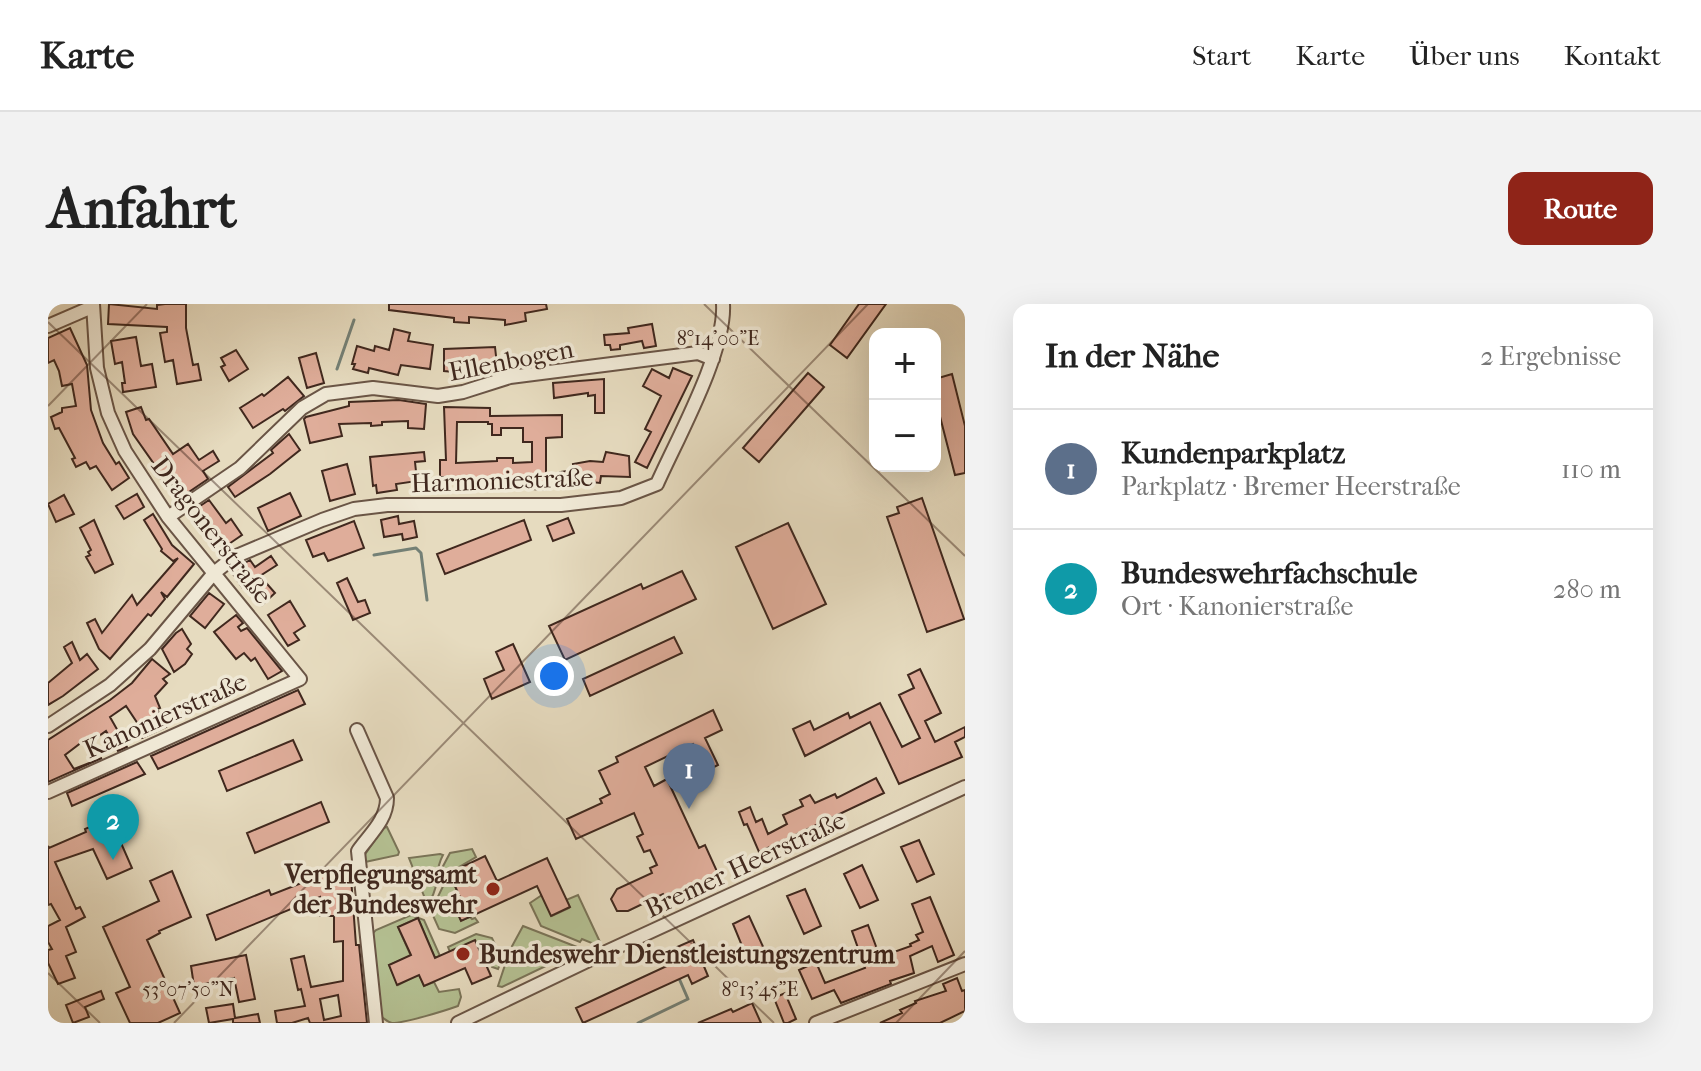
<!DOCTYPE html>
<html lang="de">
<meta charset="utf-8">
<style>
body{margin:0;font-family:"IM FELL French Canon",serif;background:#f2f2f2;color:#222}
.controls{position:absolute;right:24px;top:24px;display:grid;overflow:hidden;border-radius:16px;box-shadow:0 8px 32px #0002}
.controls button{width:72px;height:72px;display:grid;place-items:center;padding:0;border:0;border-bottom:2px solid #e0e0e0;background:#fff;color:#222;font:40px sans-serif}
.you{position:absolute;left:506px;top:372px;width:28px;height:28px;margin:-20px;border:6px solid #fff;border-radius:50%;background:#1a73e8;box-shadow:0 0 0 12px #1a73e833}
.badge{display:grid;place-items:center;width:52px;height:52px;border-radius:50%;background:#8f2418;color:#fff;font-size:26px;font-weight:700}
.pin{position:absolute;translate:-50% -66px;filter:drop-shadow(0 2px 4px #0008)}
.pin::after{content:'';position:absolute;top:42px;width:28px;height:24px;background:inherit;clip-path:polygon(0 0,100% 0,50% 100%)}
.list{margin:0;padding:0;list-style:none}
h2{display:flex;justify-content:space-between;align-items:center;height:104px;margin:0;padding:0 32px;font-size:34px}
h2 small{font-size:26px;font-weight:400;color:#767676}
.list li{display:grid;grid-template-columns:52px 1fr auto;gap:24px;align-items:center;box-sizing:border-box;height:120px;padding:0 32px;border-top:2px solid #e0e0e0}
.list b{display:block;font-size:30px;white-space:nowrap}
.list p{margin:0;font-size:26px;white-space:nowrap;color:#767676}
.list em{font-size:26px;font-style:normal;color:#767676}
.map{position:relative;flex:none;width:917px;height:719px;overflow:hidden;border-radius:16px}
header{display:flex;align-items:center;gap:48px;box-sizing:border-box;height:112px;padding:0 40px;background:#fff;border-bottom:2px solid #e0e0e0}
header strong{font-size:38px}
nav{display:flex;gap:44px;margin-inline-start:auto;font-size:28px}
.intro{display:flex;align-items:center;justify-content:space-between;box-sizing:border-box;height:192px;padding:0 48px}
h1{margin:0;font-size:56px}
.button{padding:20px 36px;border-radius:16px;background:#8f2418;color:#fff;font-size:28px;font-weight:700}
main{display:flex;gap:48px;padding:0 48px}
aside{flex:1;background:#fff;border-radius:16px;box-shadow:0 8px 32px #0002}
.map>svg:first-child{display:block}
.green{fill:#b4c092;stroke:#7a7458;stroke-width:2}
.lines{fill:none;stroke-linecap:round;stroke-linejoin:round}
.stream{stroke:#748076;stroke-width:3}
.building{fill:#dfad9a;stroke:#40281e;stroke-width:2;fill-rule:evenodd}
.minor-casing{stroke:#6a5546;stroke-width:16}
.minor{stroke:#efe8d5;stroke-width:12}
.ticks{fill:none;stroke:#40281e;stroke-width:2;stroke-opacity:0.45}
.poi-dot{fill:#8f2418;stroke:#efe8d5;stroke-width:3}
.labels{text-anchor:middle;stroke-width:7;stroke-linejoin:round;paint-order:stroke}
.street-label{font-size:26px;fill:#40281e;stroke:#efe8d5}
.poi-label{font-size:26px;font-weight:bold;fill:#40281e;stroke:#efe8d5;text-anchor:end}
.ticks-label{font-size:20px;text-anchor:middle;fill:#40281e;stroke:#efe8d5;stroke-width:7;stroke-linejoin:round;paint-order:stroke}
</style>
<header>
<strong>Karte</strong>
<nav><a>Start</a><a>Karte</a><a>Über uns</a><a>Kontakt</a></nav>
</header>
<div class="intro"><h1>Anfahrt</h1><a class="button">Route</a></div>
<main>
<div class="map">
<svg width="917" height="719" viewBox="0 0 917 719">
<rect width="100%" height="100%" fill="#e6dbbf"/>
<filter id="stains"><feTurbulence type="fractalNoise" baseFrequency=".0025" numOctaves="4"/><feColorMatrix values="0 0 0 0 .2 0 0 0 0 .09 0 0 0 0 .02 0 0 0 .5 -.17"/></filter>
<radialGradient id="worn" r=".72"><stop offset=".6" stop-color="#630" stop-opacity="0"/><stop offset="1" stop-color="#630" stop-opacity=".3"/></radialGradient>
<path class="green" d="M339,523L351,548L350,551L317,558L316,552L335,524Z
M424,545L428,553L401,569L412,593L404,598L413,616L422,613L424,615L427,614L430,618L407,629L391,625L383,607L399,574L393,566L402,549Z
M392,550L395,551C385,569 393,578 382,597H378L361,554Z
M494,591L504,612L521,604L518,596L530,591L552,638L546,640L534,635L532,638L493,622L482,599Z
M363,611L376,616L392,652L387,654L370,614L350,623L363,652L341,661L350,681L371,670L376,682L386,678L391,688L411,685L413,693L410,702C396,707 357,719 344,719C339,718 336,714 332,712L323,631L328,626Z
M475,622L529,643V647L454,683L450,682L462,646Z
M428,630L444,634L454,655L450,665L444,663L442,657L437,659L427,637L402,648L400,643Z"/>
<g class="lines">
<path class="stream" d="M289,65L306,16
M326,251L368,244L373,249L379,296
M620,649L626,662
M590,719L640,695L630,672"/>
</g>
<path class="building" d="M61,0L109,5V1L117,0H138V24L145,61L150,60L153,76L129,80L125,56L117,58L112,29L119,28V23L60,20Z
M341,0H498L499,5L477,9L478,17L457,21V16L421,13V19L406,18V14L341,6Z
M811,0H838L799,54L782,41Z
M604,20L608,42L596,44L594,37L572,41V45L563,46L562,41H557L556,31L581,29L580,24Z
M22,24L39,61L43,106L55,139L68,160L71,158L81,174L64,186L48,162L42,165L38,158L28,163L24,155L27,154L11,124L7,125L3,113L14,108V104L28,102L24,80L14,82L11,67L6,56L0,59V34Z
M346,25L362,29L360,37L385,41L382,65L353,61L350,71L321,64L320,69L305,65L307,60H304L309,42L326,47L327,42L341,46Z
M88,33L93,62L104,60L108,83L75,88L74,79H77L74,58L67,60L63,37Z
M447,43L449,61L417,66V69L396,67V45Z
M188,46L200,65L181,77L173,63L177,61L173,54Z
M268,49L276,79L259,84L251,54Z
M625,64L644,72L599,164L587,158L603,128L597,125L613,92L595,82L604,65L621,74Z
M760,69L776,83L711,158L695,144Z
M904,70L917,122V169L907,171L887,93V75Z
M240,73L256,92L237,107L235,105L205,124L192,104L214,90L216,92Z
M556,75V109H547V91L540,92V89L506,94L505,79Z
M351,96L378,100L376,125L360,124V117L334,118V121L323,122V119L291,120L294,132L262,139L256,115L258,113L301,102V98Z
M93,103L98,116L101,115L125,150L140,140L151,156L165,147L171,157L155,167L160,175L132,194L120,174L115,178L104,162L106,160L85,130L78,108Z
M396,103L442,104V112L514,111V133L498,134V186L439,182V187H414V173H392V156H398ZM409,118H440V120H444V131H453V124H475V138H484V158L465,159V154H449V157L408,159Z
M241,130L252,146L222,170L187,193L180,183L225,149L223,146Z
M376,148L377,157L367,158L369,177L348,180L349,186L329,189L328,181L325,182L322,153Z
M558,148L581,152L582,173L553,172L552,179L534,177L535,181L514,183L512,168L526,166L525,160L542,157L555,158Z
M299,160L307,190L282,197L274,167Z
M242,189L253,212L220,227L210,204Z
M89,190L96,203L76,215L68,202Z
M16,191L26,210L8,218L0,200Z
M874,194L916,315L879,328L839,213L851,209L849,203Z
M161,196L178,219L183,215L194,231L175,244L166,232L160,236L143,212L145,210L143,208Z
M105,210L124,241L146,260L119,293L113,288L117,295L103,312L100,310L62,355L51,345L39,319L47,315L54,329L84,291L89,301L130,254L125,257L113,247L114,245L96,216Z
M350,212L351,220L366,217L369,233L355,236L354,230L336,233L333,216Z
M520,214L526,229L505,237L499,222Z
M46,216L65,260L47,269L38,253L42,251L40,248L43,246L32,224Z
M476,216L483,236L397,270L389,250Z
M306,217L316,244L280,257L276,249L265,253L258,236Z
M740,219L778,300L725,325L688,243Z
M223,252L229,261L212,272L227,289L214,301L196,281L194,283L183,267L202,256L207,263Z
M634,267L648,295L517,356L501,322L593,280L595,285Z
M299,274L310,298L317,296L322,309L305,316L289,279Z
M161,289L176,300L157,324L142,312Z
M242,297L257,322L246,329L251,336L240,342L220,311Z
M188,311L195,319L190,323L193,327L199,324L234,367L220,375L207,354L203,357L196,349L188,355L166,328Z
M134,325L143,340L139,345L144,350L137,360L126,368L114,345L128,329Z
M626,333L634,349L542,392L535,375Z
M24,338L32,356L39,350L50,365L15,392L0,401V379L24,359L16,343Z
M465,340L482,378L444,395L436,375L456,366L448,348Z
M104,355L122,370L115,375L119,379L107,392L112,404L109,405L118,423L94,434L89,425L92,423L78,402L62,413L79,443L70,447L58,427L41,439L38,435L17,451L26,465L54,454L0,478V436L62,396L84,379Z
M872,365L893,409L877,417L887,438L917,423V433L907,438L914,453L851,480L822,418L757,452L745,425L762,417L766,426L800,409L802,414L832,399L854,443L872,434L851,391L866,384L860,371Z
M250,386L257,400L110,465L103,452Z
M665,406L674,426L657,434L670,461L658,467L645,440L597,463L606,482L619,475L651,544L657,541L672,574L620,599L615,590L580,607H569L563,595L569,585L604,569L602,564L609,561L602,546L596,548L589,533L595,530L586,509L528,535L519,515L554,499L552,495L562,490L551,467L570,458L568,453Z
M245,436L254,456L179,487L171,467Z
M89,458L97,470L24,502L19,489Z
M828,474L836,489L711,548L699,520L696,521L691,508L702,503L708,518L714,515L720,530L739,520L735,511L755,502L752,496L762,491L767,499L787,490L789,494Z
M273,498L281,518L207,549L199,529Z
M62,514L84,564L59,575L45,545L7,558L28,605L32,603L37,613L18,623L28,648L18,652L27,674L10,680L0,659V646L4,645L0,638V622L12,616L3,600L0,601V542L1,544L38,528L37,525Z
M871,536L886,570L869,578L853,543Z
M437,552L449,577L499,554L522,603L503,612L489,582L413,617L404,597L412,593L401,569Z
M302,560L308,641H311L319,719H262L260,714L244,719H229L227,707L257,702L253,685L250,686L243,655L256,652L263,683L295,677V637L286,638V612H272V593L168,636L159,611L221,586L223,591ZM290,691L293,712L276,716L272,695Z
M814,561L830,596L812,604L796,570Z
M124,567L143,613L111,627L112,629L99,636L132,709L110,719H82L68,689L82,683L55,623L111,597L102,577Z
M757,585L773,622L756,630L739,592Z
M882,593L906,651L890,658L884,642L862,652L866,669L842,677L843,680L793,699L786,686L764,695L751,666L768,658L777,679L817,664L804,627L820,621L832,653L863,642L862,640L871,636L868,631L875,628L864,600Z
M701,612L717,647L699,654L685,620Z
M370,614L387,654L427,636L443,672L424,680L417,664L376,682L371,671L349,681L341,661L363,651L350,623Z
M645,636L660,672L644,680L640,671L535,719L528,704L634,655L629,643Z
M198,651L207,695L191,698L186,674L146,682L143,662Z
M909,674L914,687L917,686V707L892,719H832L854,709L852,706L868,699L867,697L898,687L895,680Z
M53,687L56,695L37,703L41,713L25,719L18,701Z
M737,689L748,715L740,719H736L726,694Z
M704,699L713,719H650L683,705L685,708Z
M185,700L187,714L210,710L212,719H185V715L161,719L158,704Z"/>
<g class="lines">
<g class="minor-casing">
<path id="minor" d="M0,22L44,3
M120,213L192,164L254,104L278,90L325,84L390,92L415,88L462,73L650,49L665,55
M0,422L62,381L102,345L166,269L186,253L274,216L306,205L339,201H513L573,194L609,180C629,135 678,47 675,0
M309,426L339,494C339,516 322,530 310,547L328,719
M0,488L252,375L120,213L77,147L60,109L49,64L45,0
M410,719L543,655L917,483
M768,719L917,660"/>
</g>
<use href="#minor" class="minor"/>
</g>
<path class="ticks" d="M656,0L917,252M0,18L726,719M0,102L99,0M0,669L52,719M126,719L820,0M848,719L917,647"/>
<g class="poi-dot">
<circle cx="445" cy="585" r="8"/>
<circle cx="415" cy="650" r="8"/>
</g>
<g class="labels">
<g class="street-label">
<text transform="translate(463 56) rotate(-11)" y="9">Ellenbogen</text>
<text transform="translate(454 176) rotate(-2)" y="9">Harmoniestraße</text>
<text transform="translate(164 226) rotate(52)" y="9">Dragonerstraße</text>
<text transform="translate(117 411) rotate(-24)" y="9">Kanonierstraße</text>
<text transform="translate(697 560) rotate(-25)" y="9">Bremer Heerstraße</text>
</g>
<g class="poi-label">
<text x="429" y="579">Verpflegungsamt<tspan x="429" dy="30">der Bundeswehr</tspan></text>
<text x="431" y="659" text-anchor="start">Bundeswehr Dienstleistungszentrum</text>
</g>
</g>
<g class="ticks-label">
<text x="670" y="41">8°14'00"E</text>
<text x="140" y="692">53°07'50"N</text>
<text x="712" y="692">8°13'45"E</text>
</g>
<rect width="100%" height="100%" filter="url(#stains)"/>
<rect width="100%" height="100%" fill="url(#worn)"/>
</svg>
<div class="controls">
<button>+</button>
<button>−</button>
</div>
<div class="you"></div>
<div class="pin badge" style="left:641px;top:505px;background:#5c6f8a">1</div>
<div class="pin badge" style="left:65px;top:556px;background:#0f9aa8">2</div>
</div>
<aside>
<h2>In der Nähe<small>2 Ergebnisse</small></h2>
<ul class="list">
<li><span class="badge" style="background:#5c6f8a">1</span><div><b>Kundenparkplatz</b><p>Parkplatz · Bremer Heerstraße</p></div><em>110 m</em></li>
<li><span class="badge" style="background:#0f9aa8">2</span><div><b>Bundeswehrfachschule</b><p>Ort · Kanonierstraße</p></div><em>280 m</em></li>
</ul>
</aside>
</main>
